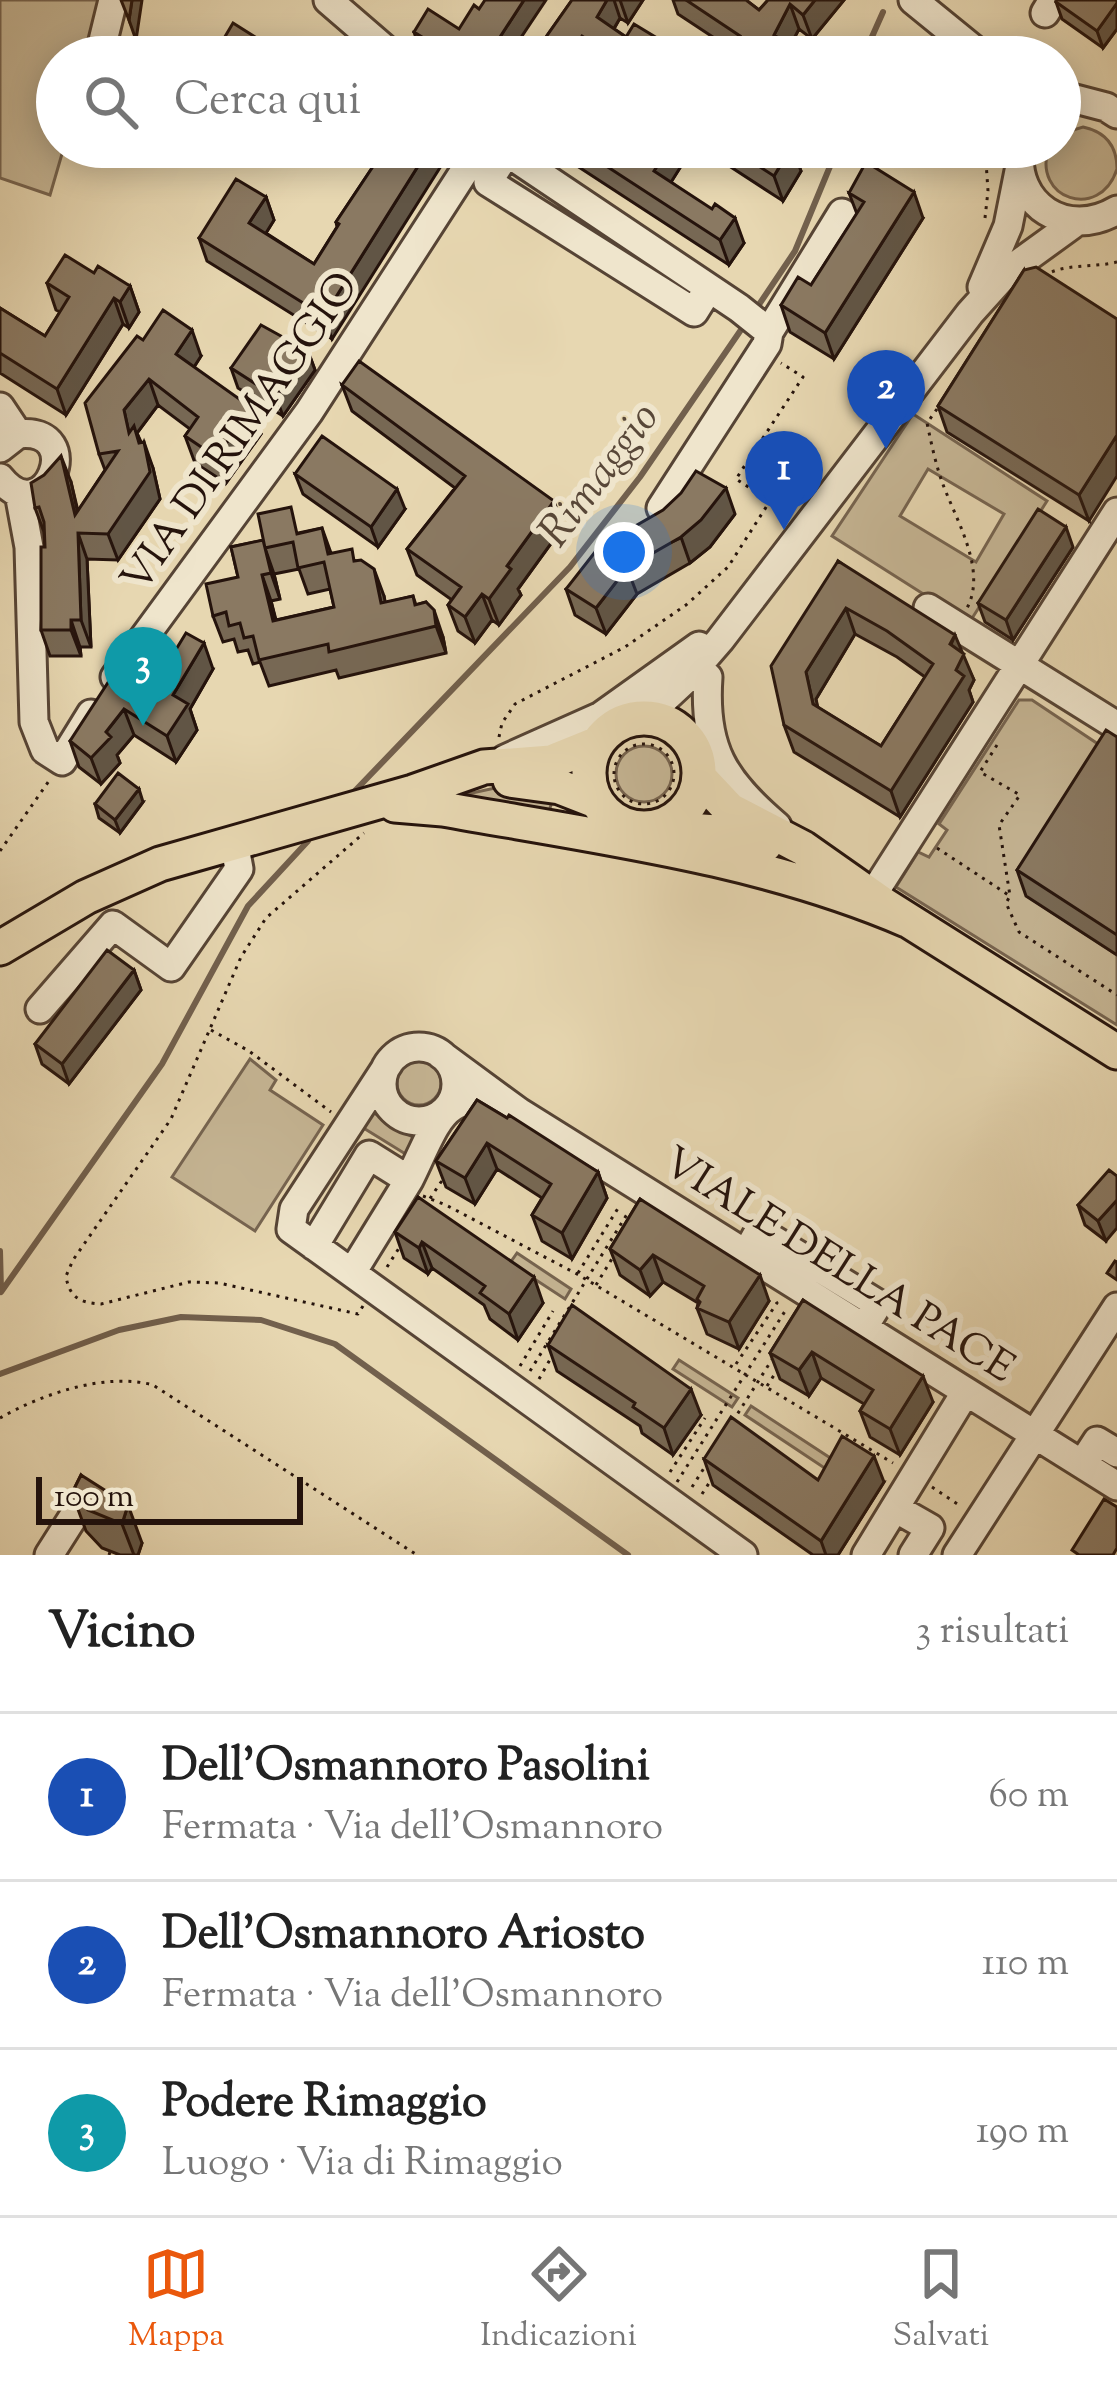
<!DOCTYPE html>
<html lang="it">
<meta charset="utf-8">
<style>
body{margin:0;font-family:"Sorts Mill Goudy",serif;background:#f2f2f2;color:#222}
.scale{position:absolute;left:36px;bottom:30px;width:267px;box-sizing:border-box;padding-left:12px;border:6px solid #25130c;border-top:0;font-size:33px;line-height:42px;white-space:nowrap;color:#25130c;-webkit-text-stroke:9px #efe5cc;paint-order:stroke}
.you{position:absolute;left:624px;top:552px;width:42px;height:42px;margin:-30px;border:9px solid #fff;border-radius:50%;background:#1a73e8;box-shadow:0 0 0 18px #1a73e833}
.badge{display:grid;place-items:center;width:78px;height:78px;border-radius:50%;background:#ea580c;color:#fff;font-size:39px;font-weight:700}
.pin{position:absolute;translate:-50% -99px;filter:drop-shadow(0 3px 6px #0008)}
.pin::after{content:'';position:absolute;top:63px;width:42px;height:36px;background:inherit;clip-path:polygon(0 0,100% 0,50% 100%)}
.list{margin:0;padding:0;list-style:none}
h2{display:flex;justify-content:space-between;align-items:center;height:156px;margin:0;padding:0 48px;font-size:51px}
h2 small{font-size:39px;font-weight:400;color:#767676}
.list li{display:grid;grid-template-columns:78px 1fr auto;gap:36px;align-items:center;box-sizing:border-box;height:168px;padding:0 48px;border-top:3px solid #e0e0e0}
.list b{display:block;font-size:45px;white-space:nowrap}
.list p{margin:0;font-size:39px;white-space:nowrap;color:#767676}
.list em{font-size:39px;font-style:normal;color:#767676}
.icon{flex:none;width:66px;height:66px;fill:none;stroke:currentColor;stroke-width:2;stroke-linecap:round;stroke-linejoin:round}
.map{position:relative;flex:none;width:1117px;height:1555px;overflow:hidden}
.search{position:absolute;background:#fff;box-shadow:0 6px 30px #0003;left:36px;right:36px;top:36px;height:132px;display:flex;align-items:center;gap:30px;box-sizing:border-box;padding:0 42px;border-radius:66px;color:#767676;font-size:45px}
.sheet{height:660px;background:#fff}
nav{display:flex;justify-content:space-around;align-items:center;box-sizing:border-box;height:168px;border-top:3px solid #e0e0e0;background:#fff;font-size:33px;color:#767676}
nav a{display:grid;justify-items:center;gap:6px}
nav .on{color:#ea580c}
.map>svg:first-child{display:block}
.green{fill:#c6b695;stroke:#766450;stroke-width:3;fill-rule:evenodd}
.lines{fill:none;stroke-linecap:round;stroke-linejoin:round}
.stream{stroke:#72604d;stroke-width:6}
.minor-casing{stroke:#564435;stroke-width:33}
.major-casing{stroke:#25130c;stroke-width:39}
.path{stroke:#25130c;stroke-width:3;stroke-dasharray:3 6;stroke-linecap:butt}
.minor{stroke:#efe5cc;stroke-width:27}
.major{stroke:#e7d7b1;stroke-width:33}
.wall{fill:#776854;stroke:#25130c;stroke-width:3;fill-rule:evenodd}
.shaded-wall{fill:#615545;stroke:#25130c;stroke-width:3}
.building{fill:#8a7962;stroke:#25130c;stroke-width:3;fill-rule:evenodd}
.labels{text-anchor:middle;stroke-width:12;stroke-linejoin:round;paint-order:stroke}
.street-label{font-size:42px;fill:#25130c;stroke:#efe5cc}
.water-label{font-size:45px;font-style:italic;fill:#584738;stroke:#efe5cc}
</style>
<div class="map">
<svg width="1117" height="1555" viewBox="0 0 1117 1555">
<rect width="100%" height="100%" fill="#e7d7b1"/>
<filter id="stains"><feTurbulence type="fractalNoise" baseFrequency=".00167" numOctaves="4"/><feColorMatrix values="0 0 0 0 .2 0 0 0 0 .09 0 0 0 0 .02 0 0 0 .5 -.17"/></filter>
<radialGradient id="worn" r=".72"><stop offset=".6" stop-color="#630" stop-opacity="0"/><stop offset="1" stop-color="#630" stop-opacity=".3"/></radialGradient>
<path class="green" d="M0,0H106L90,57H57V147H64L50,195L0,178Z
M1083,127C1106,132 1117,146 1117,169C1100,222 1031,199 1049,147H1060V134Z
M913,414L1047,501L969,623L832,536ZM928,469L1004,514L976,562L900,516Z
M1019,700H1032L1116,756L1027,896L1117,955V1025L896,887L918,852L929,857L947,830L939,824Z
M616 774a28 28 0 1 1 56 0a28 28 0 1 1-56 0Z
M495,788L553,798L549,812L435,801Z
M250,1059L276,1080L270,1090L323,1125L255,1231L172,1177Z
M397 1083a22 22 0 1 1 44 0a22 22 0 1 1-44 0Z
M366,1108L422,1143L412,1158L357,1124Z
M517,1253L571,1289L565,1299L510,1263Z
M679,1360L738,1398L732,1407L673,1369Z
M751,1406L838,1463L832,1473L745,1415Z"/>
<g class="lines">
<path class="stream" d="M863,57L883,12
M756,309L795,251L838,147
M350,796L570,567L640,477L745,324
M0,1251L1,1290
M1,1292L162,1064L248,906L308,841
M0,1374L119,1330L181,1317L261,1320L335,1344L628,1555"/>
<g class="minor-casing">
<path id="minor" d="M328,0L394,57
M913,0L983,57
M1045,13L1053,0
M99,57L113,0
M1060,95L1106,107L1117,114
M499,147L739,308L769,332L767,344L661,508
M1020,147C1012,205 1067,240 1117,210
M507,152L488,182L694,312L709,288
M982,287L1008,226L1019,171
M769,332L842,213
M0,407L18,434
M0,448L18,434C89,426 45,534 0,478
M19,493L29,547L34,722L45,750L62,761L91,714
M928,608L1117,726
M115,677L309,412L480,147
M708,677C703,748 723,780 777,826
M644,718L688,677L720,640L970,313L1007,272L1076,222
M505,759L601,716L699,646
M872,896L1117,512
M40,1009L113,925L171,967L239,869L234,842
M382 1084a37 37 0 1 1 74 0a37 37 0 1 1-74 0Z
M389,1063L294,1209L291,1229L743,1555
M519,1112L1117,1486
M409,1180C439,1120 443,1080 519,1112L440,1054
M314,1246L369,1155L409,1180L353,1271
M746,1254L759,1231L878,1304L863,1328
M1082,1464L1097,1441L1117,1453
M895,1508L930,1528L913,1555
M49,1555L77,1511
M866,1555L965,1393
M957,1555L1117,1307"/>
</g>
<g class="major-casing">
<path id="major" d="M589 773a55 55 0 1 1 110 0a55 55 0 1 1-110 0Z
M699,777L730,810L803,848L884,905L1117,1052
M510,780L560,787L596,801
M395,805L443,809C600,837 760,857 907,920
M656,828L717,832L765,845
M0,948L86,897L160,864L413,792L484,767L551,762L598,743"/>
</g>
<path class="path" d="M985,218L988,191L985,147
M1044,276C1063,263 1094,268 1117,262
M937,409L927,423C931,442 935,461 941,479C954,517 988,569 967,608
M499,737L502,723L515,704L625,647L686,605L728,567L770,501L736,479L803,377L781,363
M614 774a30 30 0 1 1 60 0a30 30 0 1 1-60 0Z
M997,745L980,772L1020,795L999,825L1010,896
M937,848L1010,896L1006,903L1019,932L1117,995
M0,851L51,778
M211,1030L249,1051L331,1112
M423,1196L446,1205L577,1274L893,1463
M425,1206L441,1182L437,1180
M387,1267L401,1245
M578,1273L620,1205
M596,1285L613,1257
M363,1306L358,1314L219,1283L189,1282L101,1304C80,1303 69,1297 66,1276L73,1260L171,1119L241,957L266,918L364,833
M736,1364L777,1303L774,1299
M520,1366L553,1311
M530,1371L629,1211
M539,1379L552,1356
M767,1386L778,1369
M0,1418C42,1394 106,1372 153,1385L417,1555
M733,1421L773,1358
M670,1472L705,1418
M677,1482L787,1308
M692,1487L706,1465
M932,1487L959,1505
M702,1494L713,1477
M109,1555L110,1552"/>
<use href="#minor" class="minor"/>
<use href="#major" class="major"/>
</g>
<path class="wall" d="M572,0H643L628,23L620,18L614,29L626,37L662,41L668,57H532Z
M673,0H746L759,10L768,0H844L812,39L799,29L789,48L731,49L678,14Z
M1117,0V29L1103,48L1062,19L1056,2Z
M479,9L508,57H428L421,53L414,32L459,29Z
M223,40L263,42L268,55L267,57H233L228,54Z
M166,147H205L197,162Z
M386,147L332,339L207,261L199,238L266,197L274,220L266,233L314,264L337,227L336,222Z
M548,147H693L671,182L744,243L729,265Z
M700,147H792L801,171L783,201Z
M849,193L923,218L834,359L790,332L781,305L811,285L857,214Z
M1024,270L1089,521L947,432L938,406Z
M94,273L130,286L139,312L129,328L123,324L66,415L0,373V308L45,336L60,312L56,310L47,283Z
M143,340L201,356L194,367L261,434L226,483L195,463L185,436L190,429L158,405L137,433L153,468L160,499L118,560L87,559L91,647H80L81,656H50L41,630L45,547L44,532L35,508L71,482L78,511L105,470L99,454Z
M308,351L315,370L283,416L238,388L231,368Z
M342,385L563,527L518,589L521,595L499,625L492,620L475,643L458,631L448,605L452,600L417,575L407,549L455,488L352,411Z
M295,474L405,509L378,547L303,494Z
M735,514L710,547L690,563L637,594L606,634L575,615L566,589Z
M322,528L331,553L356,561L384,596L385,603L413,596L416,605L426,602L443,637L446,653L339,678L336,670L269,686L260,662L253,664L248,650L238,652L234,639L223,642L213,616L238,577L231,547ZM299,569L308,594L330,589L334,607L276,620L271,601L280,599L274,574Z
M1073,547L1013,640L985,622L978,603Z
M838,561L960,651L974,680L969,690L973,702L900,817L794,752L784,725ZM855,634L897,657L925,677L881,746L817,707L816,699Z
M156,660L213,669L190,709L197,730L176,762L134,735L117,755L120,763L101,784L79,767L70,741Z
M1117,737V955L1026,896L1017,870Z
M143,802L120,833L99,818L95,804Z
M134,970L141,990L69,1084L42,1064L35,1044Z
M477,1100L598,1172L607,1198L572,1259L542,1241L532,1215L542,1198L497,1169L475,1204L446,1187L436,1161Z
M1117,1176L1106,1241L1085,1225L1078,1205Z
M418,1197L543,1303L518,1340L490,1319L484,1305L432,1268L428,1274L404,1258L395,1232Z
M640,1199L769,1301L739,1349L707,1334L697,1308L698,1303L663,1282L650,1296L620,1275L610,1249Z
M803,1300L933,1402L900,1455L870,1437L860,1411L864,1404L821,1378L809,1396L780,1379L770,1353Z
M548,1345L701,1415L673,1455L642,1433L640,1426L557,1371Z
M704,1459L818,1480L884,1482L838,1555H813L713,1485Z
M81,1475L142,1543L138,1555H120L102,1548L86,1531L72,1493Z"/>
<path class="shaded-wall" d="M132,0H142L136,40L129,20Z
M524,0H546L508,57H487Z
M607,0H614L620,18L606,42L597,17Z
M620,0H643L628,23Z
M815,0H844L812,39L803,15Z
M1117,3V29L1103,48L1097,31Z
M790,4L799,29L789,48L792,57H778L774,35Z
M582,36L590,57H569Z
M662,41L668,57H654L653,55Z
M263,42L268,55L267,57H254Z
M192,147H205L197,162Z
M430,147H453L332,339L324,316Z
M669,147H693L663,195L654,171Z
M792,147L801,171L783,201L774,176Z
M914,192L923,218L834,359L825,333Z
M266,197L274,220L258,246L249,223Z
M735,218L744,243L729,265L720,240Z
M130,286L139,312L129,328L120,302Z
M114,298L123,324L66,415L57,389Z
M192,330L201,356L185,381L176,354Z
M308,351L315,370L283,416L276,397Z
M149,379L158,405L137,433L144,452L129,433L124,410Z
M252,408L261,434L226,483L216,457Z
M1117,435V476L1089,521L1079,495Z
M144,442L153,468L160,499L118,560L108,534Z
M61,456L71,482L82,533L75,515Z
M726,488L735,514L710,547L690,563L681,537Z
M397,489L405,509L378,547L371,527Z
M554,501L563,527L518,589L521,595L499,625L489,599L507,566Z
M1066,527L1073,547L1013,640L1006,620Z
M78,533L87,559L91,647L81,620Z
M265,548L274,574L280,599L271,573Z
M627,568L637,594L606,634L596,608Z
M374,569L384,596L391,630L381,603Z
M262,575L271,601L282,647L273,621Z
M482,594L492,620L475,643L465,617Z
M846,608L855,634L816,699L823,730L813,704L806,672Z
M434,610L443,637L446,653L436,626Z
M71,620L80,647L81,656L71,630Z
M955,635L974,680L969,690L973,702L900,817L891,791Z
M204,643L213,669L190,709L197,730L176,762L167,736L173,695Z
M124,709L134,735L117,755L120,763L101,784L91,758L106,732Z
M139,789L143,802L120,833L115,820Z
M134,970L141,990L69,1084L62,1064Z
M487,1143L497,1169L475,1204L465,1178Z
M598,1172L607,1198L572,1259L562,1233Z
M1117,1200V1228L1106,1241L1098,1221Z
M422,1242L432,1268L428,1274L419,1248Z
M653,1255L663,1282L650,1296L640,1270Z
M760,1275L769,1301L739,1349L729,1322Z
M534,1277L543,1303L518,1340L509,1314Z
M812,1352L821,1378L809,1396L799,1370Z
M923,1376L933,1402L900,1455L890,1429Z
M691,1389L701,1415L673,1455L664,1428Z
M874,1456L884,1482L838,1555H826L821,1541Z
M128,1505L142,1543L138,1555H134L122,1524Z"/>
<path class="building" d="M121,0H132L129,20Z
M485,0H524L487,57H454L414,32L428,9L459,29L474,5L479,9Z
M572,0H607L597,17L626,37L634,24L662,41L653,55L656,57H614L582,36L569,57H532Z
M686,0H746L759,10L768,0H815L803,15L790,4L774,35L787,44L778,57H725L740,36Z
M1057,0H1117V3L1097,31L1056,2Z
M233,23L263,42L254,57H250L223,40Z
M140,47L161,57H134Z
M386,147H430L324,316L199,238L236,179L266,197L249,223L314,264L339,224L336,222Z
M577,147H669L654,171L712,209L715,204L735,218L720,240Z
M729,147H791L774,176Z
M866,162L914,192L825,333L781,305L798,277L811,285L864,202L849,193Z
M65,255L94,273L98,266L130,286L120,302L114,298L57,389L0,353V308L45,336L69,297L47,283Z
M1036,267L1117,319V435L1079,495L938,406L1024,270Z
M163,310L192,330L176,354L252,408L216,457L185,436L198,417L149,379L124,410L129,433L134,426L139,443L144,442L150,472L108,534L78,533L81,620H71V630H41V547H45L44,522L39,507L35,508L31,483L44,475L61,456L75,515L118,451L99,454L85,403L137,336L143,340Z
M261,325L308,351L276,397L231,368Z
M359,361L554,501L507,566L511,569L489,599L482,594L465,617L448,605L461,587L407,549L465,476L342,385Z
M322,436L397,489L371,527L295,474Z
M696,471L726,488L701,520L681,537L627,568L596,608L566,589L599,547L663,510L681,493Z
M291,507L297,534L322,528L328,554L352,549L354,561L361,560L374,569L381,603L413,596L415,605L426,602L434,610L436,626L329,652L328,644L259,660L253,636L244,638L240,623L229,626L226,612L213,616L206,584L238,577L231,547L263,540L265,548L258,514ZM293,542L298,568L324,562L334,607L273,621L262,575L271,573L265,548Z
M1038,509L1066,527L1006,620L978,603Z
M838,561L955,635L950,644L964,654L956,670L964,676L891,791L784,725L771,666ZM846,608L887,631L933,664L881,746L813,704L806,672Z
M186,633L204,643L173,695L188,704L167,736L124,709L106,732L111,737L91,758L70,741L133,644L156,660L159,655L169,661Z
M1106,730L1117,737V935L1017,870Z
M118,773L139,789L115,820L95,804Z
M107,950L134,970L62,1064L35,1044Z
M477,1100L507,1118L509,1115L598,1172L562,1233L532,1215L551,1184L487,1143L465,1178L436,1161Z
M1109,1170L1117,1176V1200L1098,1221L1078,1205Z
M418,1197L534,1277L509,1314L480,1293L485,1286L422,1242L419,1248L395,1232Z
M640,1199L760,1275L729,1322L697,1308L700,1302L697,1299L704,1286L653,1255L640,1270L610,1249Z
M1115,1261L1117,1262V1280L1107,1273Z
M803,1300L923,1376L890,1429L860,1411L873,1390L812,1352L799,1370L770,1353Z
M572,1305L691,1389L664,1428L633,1407L635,1403L548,1345Z
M731,1417L818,1480L842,1436L874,1456L821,1541L704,1459Z
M81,1475L128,1505L122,1524L88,1510L72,1493Z
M1104,1499L1117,1507V1548L1113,1555H1079L1072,1550Z"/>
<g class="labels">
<g class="street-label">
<text transform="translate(238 431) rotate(-55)" y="15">VIA DI RIMAGGIO</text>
<text transform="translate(840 1263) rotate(32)" y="15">VIALE DELLA PACE</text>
</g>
<g class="water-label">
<text transform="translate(597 473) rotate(-53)" y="16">Rimaggio</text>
</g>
</g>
<rect width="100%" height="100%" filter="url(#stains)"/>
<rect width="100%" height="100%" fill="url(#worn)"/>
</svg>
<div class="scale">100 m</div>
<div class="you"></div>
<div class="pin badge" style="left:784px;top:530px;background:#1a4fb4">1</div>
<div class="pin badge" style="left:886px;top:449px;background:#1a4fb4">2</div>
<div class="pin badge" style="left:143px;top:726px;background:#0f9aa8">3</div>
<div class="search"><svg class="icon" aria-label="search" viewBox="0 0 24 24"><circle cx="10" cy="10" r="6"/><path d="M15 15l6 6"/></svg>Cerca qui</div>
</div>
<section class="sheet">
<h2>Vicino<small>3 risultati</small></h2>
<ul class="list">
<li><span class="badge" style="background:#1a4fb4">1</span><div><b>Dell'Osmannoro Pasolini</b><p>Fermata · Via dell'Osmannoro</p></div><em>60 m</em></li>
<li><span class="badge" style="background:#1a4fb4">2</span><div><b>Dell'Osmannoro Ariosto</b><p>Fermata · Via dell'Osmannoro</p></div><em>110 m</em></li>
<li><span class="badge" style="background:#0f9aa8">3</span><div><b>Podere Rimaggio</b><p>Luogo · Via di Rimaggio</p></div><em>190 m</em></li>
</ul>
</section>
<nav>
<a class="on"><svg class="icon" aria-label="map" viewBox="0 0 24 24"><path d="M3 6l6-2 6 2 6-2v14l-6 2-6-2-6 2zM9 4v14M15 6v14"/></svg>Mappa</a>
<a><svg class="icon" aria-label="directions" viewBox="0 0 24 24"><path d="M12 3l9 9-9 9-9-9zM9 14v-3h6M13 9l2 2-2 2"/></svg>Indicazioni</a>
<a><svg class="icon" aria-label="saved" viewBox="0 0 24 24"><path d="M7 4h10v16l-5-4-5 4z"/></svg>Salvati</a>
</nav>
